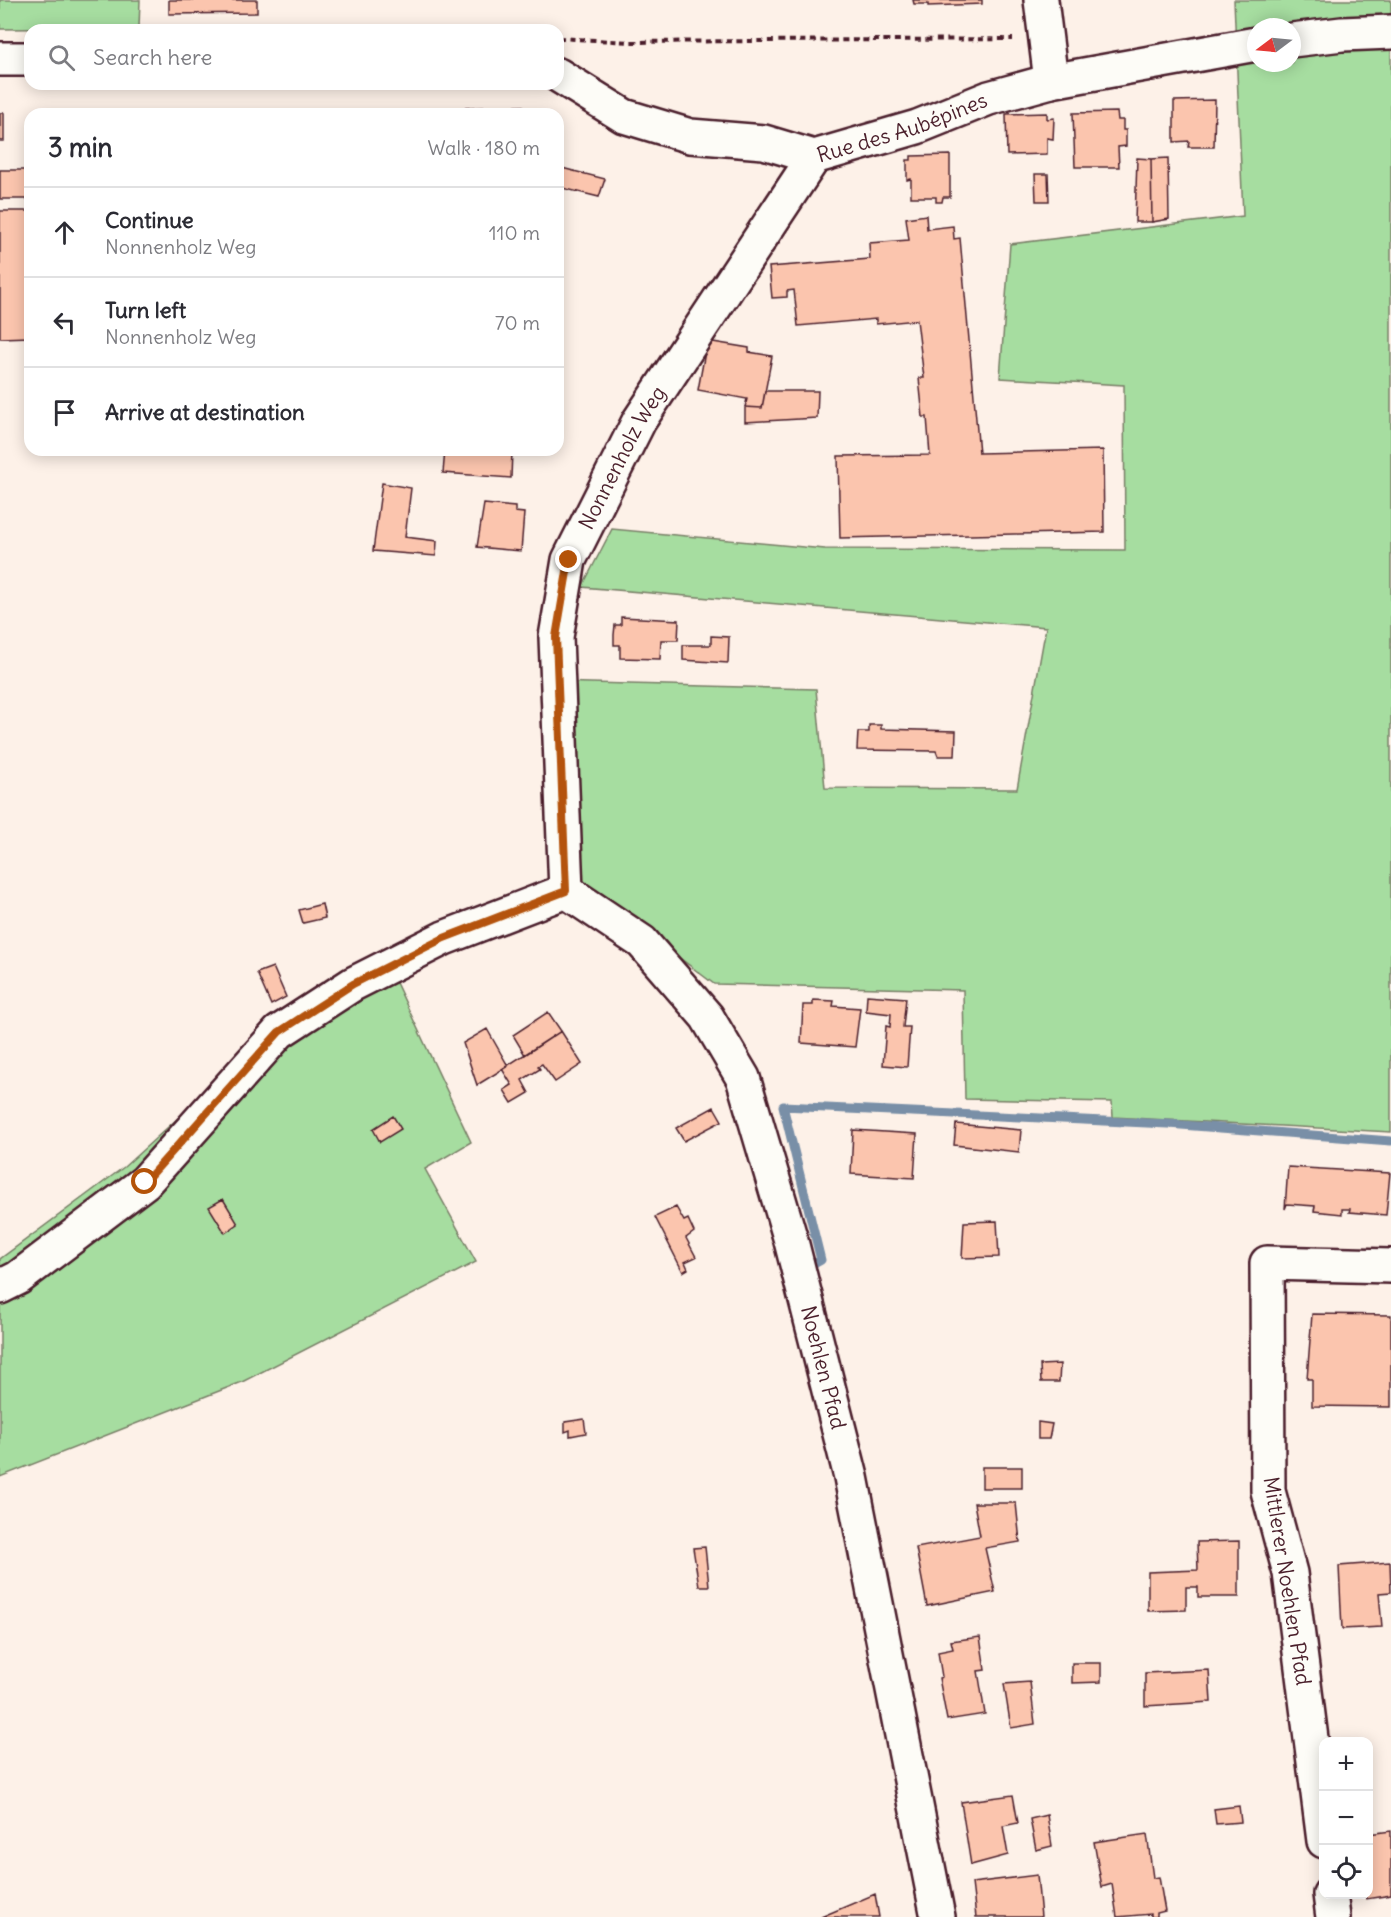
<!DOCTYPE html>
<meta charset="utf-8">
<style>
body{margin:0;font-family:Delius,sans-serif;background:#f7f7f7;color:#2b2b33}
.controls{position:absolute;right:18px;bottom:18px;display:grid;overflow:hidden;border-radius:12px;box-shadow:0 3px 15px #0003}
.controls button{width:54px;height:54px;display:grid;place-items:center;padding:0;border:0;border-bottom:2px solid #e1e1e2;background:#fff;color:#2b2b33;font:30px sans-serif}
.compass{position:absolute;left:1247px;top:18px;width:54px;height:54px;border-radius:50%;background:#fff;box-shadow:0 3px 15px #0003;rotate:254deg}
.stop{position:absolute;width:18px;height:18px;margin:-14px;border:4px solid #b45309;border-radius:50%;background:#fff}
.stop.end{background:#b45309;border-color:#fff;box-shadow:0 2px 6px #0008}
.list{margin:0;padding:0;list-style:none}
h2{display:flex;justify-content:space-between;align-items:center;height:78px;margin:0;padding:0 24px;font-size:26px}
h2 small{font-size:20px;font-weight:400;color:#7c7c81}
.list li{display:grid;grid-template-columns:39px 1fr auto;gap:18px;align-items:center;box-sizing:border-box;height:90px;padding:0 24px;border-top:2px solid #e1e1e2}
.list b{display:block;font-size:22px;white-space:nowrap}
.list p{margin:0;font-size:20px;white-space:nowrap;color:#7c7c81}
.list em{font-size:20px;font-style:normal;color:#7c7c81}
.icon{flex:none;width:33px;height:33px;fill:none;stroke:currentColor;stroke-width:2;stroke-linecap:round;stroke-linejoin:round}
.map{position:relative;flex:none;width:1391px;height:1917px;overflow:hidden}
.search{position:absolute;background:#fff;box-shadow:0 3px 15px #0003;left:24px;top:24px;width:540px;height:66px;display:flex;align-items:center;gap:15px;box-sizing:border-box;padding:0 21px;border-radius:18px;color:#7c7c81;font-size:22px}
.panel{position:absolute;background:#fff;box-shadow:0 3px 15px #0003;left:24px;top:108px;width:540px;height:348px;border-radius:18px}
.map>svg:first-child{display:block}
.green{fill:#a6dda0;stroke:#787e66;stroke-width:1.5;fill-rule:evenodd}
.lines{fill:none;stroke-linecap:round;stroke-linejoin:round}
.stream{stroke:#798fa7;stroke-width:9}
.building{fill:#fbc5ae;stroke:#4a1f2b;stroke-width:1.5}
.minor-casing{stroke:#4a1f2b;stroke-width:38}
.path{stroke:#4a1f2b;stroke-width:4;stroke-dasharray:6 4.5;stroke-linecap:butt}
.minor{stroke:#fdfcf7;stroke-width:33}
.route{stroke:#b45309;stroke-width:8}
.labels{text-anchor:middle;stroke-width:4.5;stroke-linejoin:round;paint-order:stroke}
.street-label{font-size:21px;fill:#4a1f2b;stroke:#fdfcf7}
</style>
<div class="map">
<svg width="1391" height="1917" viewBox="0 0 1391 1917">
<rect width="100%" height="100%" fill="#fdf1e8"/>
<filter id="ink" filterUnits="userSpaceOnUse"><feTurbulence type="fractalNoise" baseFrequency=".0167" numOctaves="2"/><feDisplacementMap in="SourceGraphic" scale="12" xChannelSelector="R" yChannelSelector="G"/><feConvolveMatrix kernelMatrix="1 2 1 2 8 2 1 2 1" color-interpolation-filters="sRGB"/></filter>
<g filter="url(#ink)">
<path class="green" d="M0,0H140L139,28L0,29Z
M1234,0H1391V1132L1113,1117L1112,1102L965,1099L963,990L714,984L572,876L553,682L816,689L825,788L1017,789L1046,627L582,587L612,529L825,549L1125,550L1124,385L1000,378L1010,244L1243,216ZM1256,27H1292V63H1256Z
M383,955L471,1142L425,1169L476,1262L242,1382L0,1477V1259L124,1167L318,991Z"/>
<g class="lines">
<path class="stream" d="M803,1270L821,1260L783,1106L1168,1124L1391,1141"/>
</g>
<path class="building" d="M169,0H257V13L169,14Z
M913,0H982V4L928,6V4H914Z
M1215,100L1214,147H1188L1189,141L1174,142V101Z
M523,106V114H463V108Z
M1117,112L1118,120H1123V130H1126V146L1118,147L1119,167H1075L1073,113Z
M0,113H4V141H0Z
M1047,113V119L1054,118L1053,139L1047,138V154L1007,155L1006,114Z
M950,155V197H943L942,202H936V197H911V179L907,180V160H911V156Z
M1137,158L1151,159L1152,222H1135Z
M1168,158L1169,219L1152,222L1151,159Z
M558,167L605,179L599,197L558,187Z
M0,170H30V199H0Z
M1035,174H1048L1049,201H1036Z
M0,211H30V337L0,338Z
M926,215L927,229L953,226L954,239L960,238L979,453L1103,450L1104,532L840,538L838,456L930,455L927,417H923L919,378H924L917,320L876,324V319L798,326L794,290L787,291V297L772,298L769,267L870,259L869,243L909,240L906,218Z
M707,341L749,348V352L772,356L762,408L745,407L747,399L698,390Z
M765,391H818L817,418L745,422V407L762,408Z
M445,450L512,451L511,478L443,473Z
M382,483L411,488L405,537L437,541L436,556L373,551Z
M484,504L515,507V512L524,513L521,551L477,547Z
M621,617L679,620L678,640H661L660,659L620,658V645H614V635L615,625H621Z
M711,636L729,637L728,663L683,660V645H711Z
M869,725H881V729L956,731L955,756H938L936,751L857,750L858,732H869Z
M322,904L325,918L303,923L299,910Z
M273,967L286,997L271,1005L257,973Z
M867,995L906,998L903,1027H910L907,1067L883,1065L886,1026L890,1027L891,1014L866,1011Z
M813,1000L834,1001L833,1006L860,1008L855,1047L801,1043L803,1005H813Z
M548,1012L561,1031L525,1055L513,1035Z
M487,1029L508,1066L477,1085L463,1043Z
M561,1031L582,1064L555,1082L542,1064L538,1066L540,1069L522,1080L529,1093L512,1103L504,1090L512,1085L502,1069Z
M714,1107L722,1121L684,1141L676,1128Z
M393,1116L401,1129L380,1142L373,1129Z
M956,1124L1021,1130L1019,1152L954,1145Z
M853,1130L917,1134L914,1178L851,1174Z
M1288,1167L1390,1173L1386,1215L1349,1212L1350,1209H1342V1214L1314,1211L1315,1206L1287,1204L1285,1209Z
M223,1199L238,1224L225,1233L209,1207Z
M676,1207L684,1221L688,1219L694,1232L686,1238L696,1257L685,1262L688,1269L683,1272L655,1217Z
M997,1221L999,1257L962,1258L964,1222Z
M1312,1314L1391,1315V1407L1312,1406V1379H1307Z
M1060,1364L1059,1382H1041L1040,1365Z
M584,1419L586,1433L570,1436V1430L565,1432V1422Z
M1038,1422L1052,1424L1049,1439H1038Z
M982,1467H1022V1488H982Z
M974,1503H1016L1020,1542L985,1548L995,1592L927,1606L916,1548L980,1536Z
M1239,1541V1597H1198V1587H1186V1610L1148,1611V1572L1198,1570L1197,1542Z
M705,1547L709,1586H699L693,1548Z
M1390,1562L1391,1592L1379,1593L1382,1627L1342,1629L1339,1566Z
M980,1637L985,1670L978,1671L985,1714L947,1720L939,1678L942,1677L938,1652L953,1649L951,1641Z
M1072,1663H1101V1682L1072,1683Z
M1209,1670L1211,1702L1145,1706V1673Z
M1030,1682L1035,1724L1011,1728L1004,1684Z
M1013,1795L1018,1823L1003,1826L1008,1855L971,1865L961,1802Z
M1239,1806L1241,1822L1216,1824L1214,1809Z
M1047,1815L1052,1846L1036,1850L1030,1819Z
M1391,1831V1895L1366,1899L1365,1894H1368V1834Z
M1147,1834L1153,1878L1159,1877L1165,1911L1157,1913V1917H1151V1914L1117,1917L1112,1884L1102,1887L1094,1842Z
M1037,1875L1041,1917H976L972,1883Z
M875,1894L879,1917H821Z"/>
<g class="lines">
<g class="minor-casing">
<g id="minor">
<path d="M1041,0L1051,81"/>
<path d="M1292,40L1342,34L1391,32"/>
<path d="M0,59H30"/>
<path id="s1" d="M558,75L624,116L690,136L764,142L814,157L917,127L989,98L1051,81L1256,44"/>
<path id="s2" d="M566,891L642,942L707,1017L743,1078L790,1237L851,1477L938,1917"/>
<path id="s3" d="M0,1287L18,1278L145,1182L279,1032L353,984L444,938L566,891L556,637L569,560L639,421L814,157"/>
<path d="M1324,1841L1290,1573L1268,1491L1267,1263L1391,1266"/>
<path d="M1330,1894L1333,1917"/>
</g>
</g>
<path class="path" d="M558,38L631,42L1013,39"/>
<use href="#minor" class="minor"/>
</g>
</g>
<g class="lines" filter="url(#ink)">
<path class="route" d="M145,1182L279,1032L353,984L444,938L566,891L556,637L569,560"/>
</g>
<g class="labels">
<g class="street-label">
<text dy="7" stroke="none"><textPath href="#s1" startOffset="366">Rue des Aubépines</textPath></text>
<text dy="7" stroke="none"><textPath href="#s3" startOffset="1149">Nonnenholz Weg</textPath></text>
<text dy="7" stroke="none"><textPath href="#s2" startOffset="562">Noehlen Pfad</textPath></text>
<text transform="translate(1287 1581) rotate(81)" y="7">Mittlerer Noehlen Pfad</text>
</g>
</g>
</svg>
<div class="controls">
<button>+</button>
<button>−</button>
<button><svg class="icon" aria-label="locate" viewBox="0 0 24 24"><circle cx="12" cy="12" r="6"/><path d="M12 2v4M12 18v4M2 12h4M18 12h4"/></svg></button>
</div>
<svg class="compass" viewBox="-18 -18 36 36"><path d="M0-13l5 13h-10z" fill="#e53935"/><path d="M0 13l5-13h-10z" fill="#7c7c81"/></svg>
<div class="stop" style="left:145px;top:1182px"></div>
<div class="stop end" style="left:569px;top:560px"></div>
<div class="search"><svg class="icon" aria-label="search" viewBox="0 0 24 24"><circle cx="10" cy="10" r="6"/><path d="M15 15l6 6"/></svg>Search here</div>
<section class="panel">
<h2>3 min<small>Walk · 180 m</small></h2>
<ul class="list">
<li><svg class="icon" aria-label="ahead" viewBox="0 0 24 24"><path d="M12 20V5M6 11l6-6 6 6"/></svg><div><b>Continue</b><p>Nonnenholz Weg</p></div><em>110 m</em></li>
<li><svg class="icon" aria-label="left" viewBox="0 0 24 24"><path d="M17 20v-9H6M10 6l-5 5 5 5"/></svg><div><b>Turn left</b><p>Nonnenholz Weg</p></div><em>70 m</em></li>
<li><svg class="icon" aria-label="arrive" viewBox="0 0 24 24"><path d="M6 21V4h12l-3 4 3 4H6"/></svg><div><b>Arrive at destination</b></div></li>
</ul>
</section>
</div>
